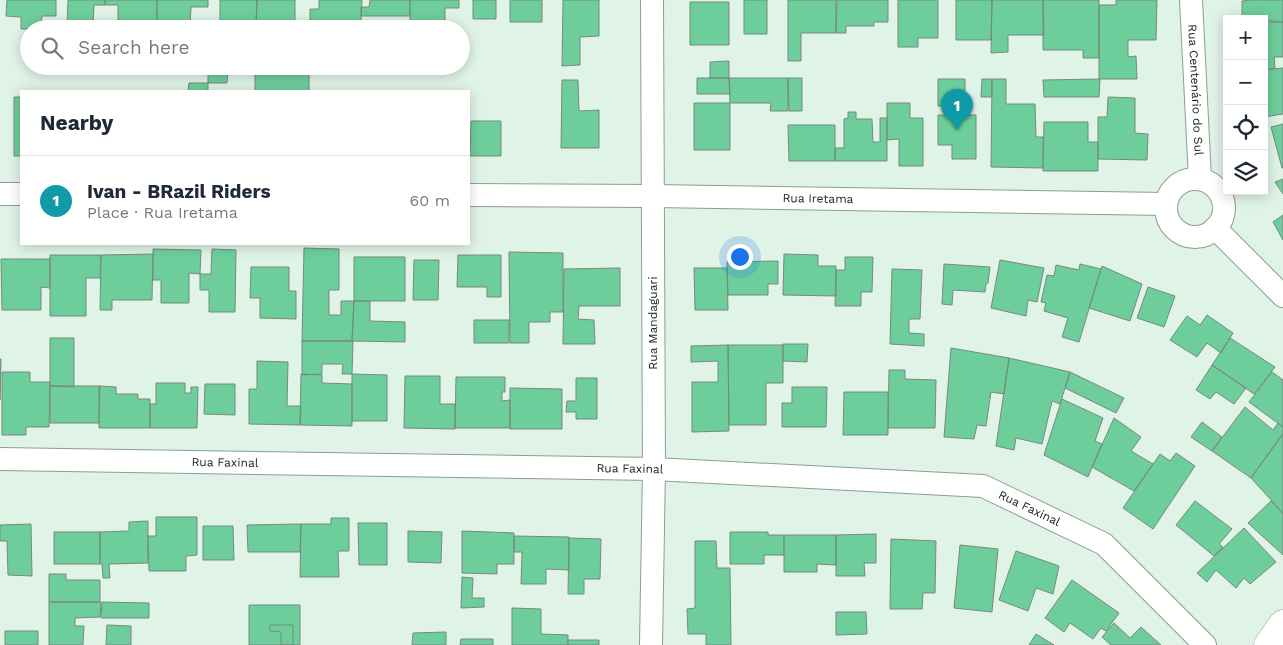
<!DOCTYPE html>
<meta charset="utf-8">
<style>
body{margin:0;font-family:"Work Sans",sans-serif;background:#f6f6f7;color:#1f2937}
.controls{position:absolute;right:15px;top:15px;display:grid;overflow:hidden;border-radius:0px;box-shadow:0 2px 12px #0003}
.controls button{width:45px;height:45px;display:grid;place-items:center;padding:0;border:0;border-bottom:1px solid #e0e1e3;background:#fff;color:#1f2937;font:25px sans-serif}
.you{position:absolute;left:739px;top:256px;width:18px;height:18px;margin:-12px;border:4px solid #fff;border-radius:50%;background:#1a73e8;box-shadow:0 0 0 8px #1a73e833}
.badge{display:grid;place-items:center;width:32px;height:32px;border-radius:50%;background:#399166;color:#fff;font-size:16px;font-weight:700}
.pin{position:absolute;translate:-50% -41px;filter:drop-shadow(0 1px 2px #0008)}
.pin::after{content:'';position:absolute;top:26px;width:18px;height:15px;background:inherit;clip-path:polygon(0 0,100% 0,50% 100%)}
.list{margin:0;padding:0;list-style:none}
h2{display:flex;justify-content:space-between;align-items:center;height:65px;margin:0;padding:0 20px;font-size:21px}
h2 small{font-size:16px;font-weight:400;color:#747a83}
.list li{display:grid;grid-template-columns:32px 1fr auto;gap:15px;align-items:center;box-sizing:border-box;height:90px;padding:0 20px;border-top:1px solid #e0e1e3}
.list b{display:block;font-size:19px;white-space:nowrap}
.list p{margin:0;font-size:16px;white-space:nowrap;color:#747a83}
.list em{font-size:16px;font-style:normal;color:#747a83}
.icon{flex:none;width:28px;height:28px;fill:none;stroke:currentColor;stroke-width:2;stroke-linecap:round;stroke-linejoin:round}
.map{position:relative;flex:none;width:1283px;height:645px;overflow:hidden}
.search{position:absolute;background:#fff;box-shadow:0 2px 12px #0003;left:20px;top:20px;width:450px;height:55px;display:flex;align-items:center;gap:12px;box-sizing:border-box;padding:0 18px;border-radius:28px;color:#747a83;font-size:19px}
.panel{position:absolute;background:#fff;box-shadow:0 2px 12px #0003;left:20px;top:90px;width:450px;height:155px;border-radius:0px}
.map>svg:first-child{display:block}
.building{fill:#6dce9b;stroke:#77897e}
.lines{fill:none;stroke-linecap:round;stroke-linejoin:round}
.minor-casing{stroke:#8c9e93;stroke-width:24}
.tertiary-casing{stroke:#8c9e93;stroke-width:29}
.minor{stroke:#fff;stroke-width:22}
.tertiary{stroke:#fff;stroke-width:28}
.labels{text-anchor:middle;stroke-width:4.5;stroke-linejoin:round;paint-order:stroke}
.street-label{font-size:12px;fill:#212824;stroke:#fff}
</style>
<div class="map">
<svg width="1283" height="645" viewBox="0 0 1283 645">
<rect width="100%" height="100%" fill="#dff3e7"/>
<path class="building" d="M7,0H56V16H42L41,29H21V17L6,16Z
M68,0H105V5H94L93,26H67Z
M105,0H157V24H137V29H118V5H105Z
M157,0H208V7H191L190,28L157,29Z
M220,0H257L256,29H220Z
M257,0H295V24L256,22Z
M319,0H362L361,22H310V9H319Z
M370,0H410V16H361V7H369Z
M410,0H459V8H445V22H410Z
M473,0H496V19H473Z
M510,0H542V22H510Z
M563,0H599V36L580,37V65L562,66Z
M744,0H767V34H744Z
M788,0H836V33H801V61H788Z
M837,0H888V22H874V26H846V33H836Z
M898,0H938V38H918V47H898Z
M956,0H992L991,40H956Z
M992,0H1043L1044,35H1008V52L991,53Z
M1043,0H1099V58H1083V50H1043Z
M1116,0H1157L1156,40H1128V57L1136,56L1137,79H1099V5H1116Z
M1250,0H1283V22L1242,19V1Z
M690,2H729V45H690Z
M1264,22H1283V57H1274L1275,68L1264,70Z
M729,61V78H710V62Z
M156,66H208V70L156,69Z
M1283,68V114L1264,117V70Z
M208,69L228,70L227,83H208Z
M255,70H309V91H255Z
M697,78H729L730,94H697Z
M729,78H788V111H770L771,103H730Z
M788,78H802V111H789Z
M938,79H965V106H938Z
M982,79H992V97H981Z
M992,79H1006V104H1035L1036,137H1043V168L991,167Z
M1100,79L1099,97H1044L1043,80Z
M562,80H578L579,111L599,110V148H561Z
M189,83H208V91H188Z
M14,97H21V156H14Z
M1108,97L1135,98V133L1148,134L1147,160L1098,159V117H1107Z
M694,103H730V150H694Z
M887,103H910V118H923V166H899V139L887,140Z
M848,112H856V119H872L873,142H880V118H887V161H835V148H844V119L848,118Z
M938,115H976V159H952V145H938Z
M471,121H501V156H470Z
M1044,122H1088V142H1098V171H1043Z
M1283,124V168H1282L1271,127Z
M788,125H835V161H789Z
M1283,179V194L1275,182Z
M1283,215V240L1273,222Z
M304,248L339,249V290H329V315H341V301H354L352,341H302Z
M153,249L201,250L200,274L189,273V303H161V280H153Z
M212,249L236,250L235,312H209V290H200V274H211Z
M509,252L563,253V312H550V322H529V343H510Z
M153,254L152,300H112V310H100L101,255Z
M784,254L818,255V266H836V296L783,295Z
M50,255H101L100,278H86V316H50Z
M458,255H501V297H487V287H457Z
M354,257H405V301H354Z
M845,257H873L872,292H861V306H835L836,270H845Z
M1,259H50V288L41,287V310H2Z
M414,260H439L438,300H413Z
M1000,260L1044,268L1037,302L1028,300L1026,316L991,308Z
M778,261V284H768V295H728L727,262Z
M944,264L990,267L988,283L986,284L985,292L953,290L952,305L942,304Z
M1080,264L1101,269L1079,342L1062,337L1068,318L1044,311L1046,303L1041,302L1047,275L1054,276L1056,265L1079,270Z
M1102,266L1142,284L1130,321L1089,308Z
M251,267H289V291H296V319L260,318V298H250Z
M620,268V306H579L578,319L594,320L595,344H563L564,269Z
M694,268H727L728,310H695Z
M892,269L922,270L920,319H909V333L924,334V346L890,344Z
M1148,287L1175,296L1164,327L1137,318Z
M354,301H370V321L405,322V342L352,341Z
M1207,315L1233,333L1221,353L1207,343L1197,357L1170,340L1187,316L1200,325Z
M474,320H509V343H474Z
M50,338H74V387L50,386Z
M1230,338L1275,367L1254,394L1212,365Z
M302,341H353L352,374H342L343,364H322V374L302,375Z
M783,344H808L807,362L783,361Z
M728,345H783V383H766V425H729Z
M728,345L729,431L692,432V382H718V361L691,362V346Z
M951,348L1009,358L1004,394L991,392L986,426L977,425L974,439L944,437Z
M1009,358L1070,372L1060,404L1052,401L1042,444L1016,438L1014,450L996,446Z
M0,359H1L0,400Z
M257,361L288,362L287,406H301L300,425L249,424V389H257Z
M1212,365L1246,388L1234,404L1216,392L1210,399L1196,390Z
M889,370H905V379L936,380L935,428H888Z
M2,372H30V382H50L49,427H26V435H2Z
M1070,372L1124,398L1116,413L1065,388Z
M1272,372L1283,380V427L1249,402Z
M301,374L322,375V383L352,384V426L300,425Z
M352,374L387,375V421H352Z
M405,376H440V404H455V429L404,428Z
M456,377H505V392H502V401L510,400V428H455Z
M576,378H597V419H576V412H566L567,401H576Z
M156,383H185V393H191V387H198L197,428H150V404H156Z
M205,384H235V415L204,414Z
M50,386H100L99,423H50Z
M99,386L116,387V394H138V399H150V428H99Z
M792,387H827L826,427H782V403H792Z
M510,388L562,389V429H510Z
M844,392H888V435H843Z
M1062,399L1103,418L1095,441L1102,444L1088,477L1044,455Z
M1245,407L1273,430L1278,423L1283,427V433L1251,478L1212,451Z
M1114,418L1141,437L1131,451L1153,464L1134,491L1092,467Z
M1202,422L1222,437L1212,451L1191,437Z
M1283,434V513L1251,478Z
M1176,453L1195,466L1153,529L1123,508L1160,454L1170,461Z
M1195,501L1232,529L1219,544L1223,547L1214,556L1176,525Z
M1271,501L1283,514V555L1248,523Z
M156,517H197V555L186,556V571H149L148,536H156Z
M331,518H349V551H338L339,577H300L301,524H331Z
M148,521V563L109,564L110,578H103L102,564H100V532L129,531V522Z
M358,523H387V565H359Z
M31,524L32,576L8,575L7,541H0V525Z
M301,524L300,552H248L247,525Z
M203,526H233L234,560H203Z
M1244,528L1276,562L1250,584L1244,578L1236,588L1216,570L1207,582L1197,573Z
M408,531L442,532L441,563L408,562Z
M462,531L514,533V564H497V574L462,573Z
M54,532H100V564H54Z
M730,532H768V535H784V555H764V564H730Z
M876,534V563H864L865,576H836V535Z
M784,535H836V565L817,564V572H784Z
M514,536L569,537V570L546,569V584H521L522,552H514Z
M569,538L601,539L600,579H584V594H568Z
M891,539L936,541L935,593H923L922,609H890Z
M695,541H716L717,568H730L731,645H706V634H688L687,609L695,608Z
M960,545L998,549L992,612L954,608Z
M1016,551L1059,566L1053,594L1036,588L1028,611L999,600Z
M49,574H66V580H100V602H49Z
M462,577L473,578L472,598H484V607L461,608Z
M1072,580L1119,613L1106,631L1101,628L1093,639L1070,623L1064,632L1045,618Z
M49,602H101L100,617L75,618V626H84L83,645H49Z
M102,602L149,603V618H101Z
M249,605H300V645H249Z
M512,608L541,609V634L568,635V645H512Z
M836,612H866L867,634L836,635Z
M1114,623L1130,638L1141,627L1161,645H1111L1102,637Z
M107,625L131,626V645H106Z
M270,625H293V645H281V632L270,631Z
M5,631H38V645H5Z
M446,632V645H412L413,633Z
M1036,634L1054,645H1029Z
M461,639H493V645H460Z
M568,640H599V645H568Z"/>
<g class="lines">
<g class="minor-casing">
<g id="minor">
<path id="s1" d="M1191,0L1200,179"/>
<circle cx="1195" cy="208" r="29"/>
<path d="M0,194H21"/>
<path id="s2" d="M469,195L653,196L1166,204"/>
<path d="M1215,228L1283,296"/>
<path id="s3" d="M0,459L654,469L983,486L1104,544L1205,645"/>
<path d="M651,645L654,469L652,0"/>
</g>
</g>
<g class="tertiary-casing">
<path id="tertiary" d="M1268,645L1283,624"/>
</g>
<use href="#minor" class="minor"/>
<use href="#tertiary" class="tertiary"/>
</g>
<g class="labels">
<g class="street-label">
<text dy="4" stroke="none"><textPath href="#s1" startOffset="90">Rua Centenário do Sul</textPath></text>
<text dy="4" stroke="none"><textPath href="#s2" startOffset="349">Rua Iretama</textPath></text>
<text transform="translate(653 323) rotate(-90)" y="4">Rua Mandaguari</text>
<text dy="4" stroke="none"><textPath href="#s3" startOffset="225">Rua Faxinal</textPath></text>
<text dy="4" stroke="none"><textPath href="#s3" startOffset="630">Rua Faxinal</textPath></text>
<text dy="4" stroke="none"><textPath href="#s3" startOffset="1035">Rua Faxinal</textPath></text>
</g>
</g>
</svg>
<div class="controls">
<button>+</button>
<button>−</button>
<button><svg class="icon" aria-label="locate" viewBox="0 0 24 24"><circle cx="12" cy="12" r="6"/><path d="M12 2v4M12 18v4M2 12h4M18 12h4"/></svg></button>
<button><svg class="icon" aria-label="layers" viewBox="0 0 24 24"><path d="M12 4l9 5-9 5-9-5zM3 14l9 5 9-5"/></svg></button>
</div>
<div class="you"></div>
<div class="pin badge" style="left:957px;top:130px;background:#0f9aa8">1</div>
<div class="search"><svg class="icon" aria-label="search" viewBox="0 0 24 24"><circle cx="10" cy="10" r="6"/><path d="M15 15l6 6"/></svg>Search here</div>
<section class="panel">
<h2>Nearby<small></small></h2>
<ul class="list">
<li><span class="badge" style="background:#0f9aa8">1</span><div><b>Ivan - BRazil Riders</b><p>Place · Rua Iretama</p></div><em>60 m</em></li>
</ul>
</section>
</div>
